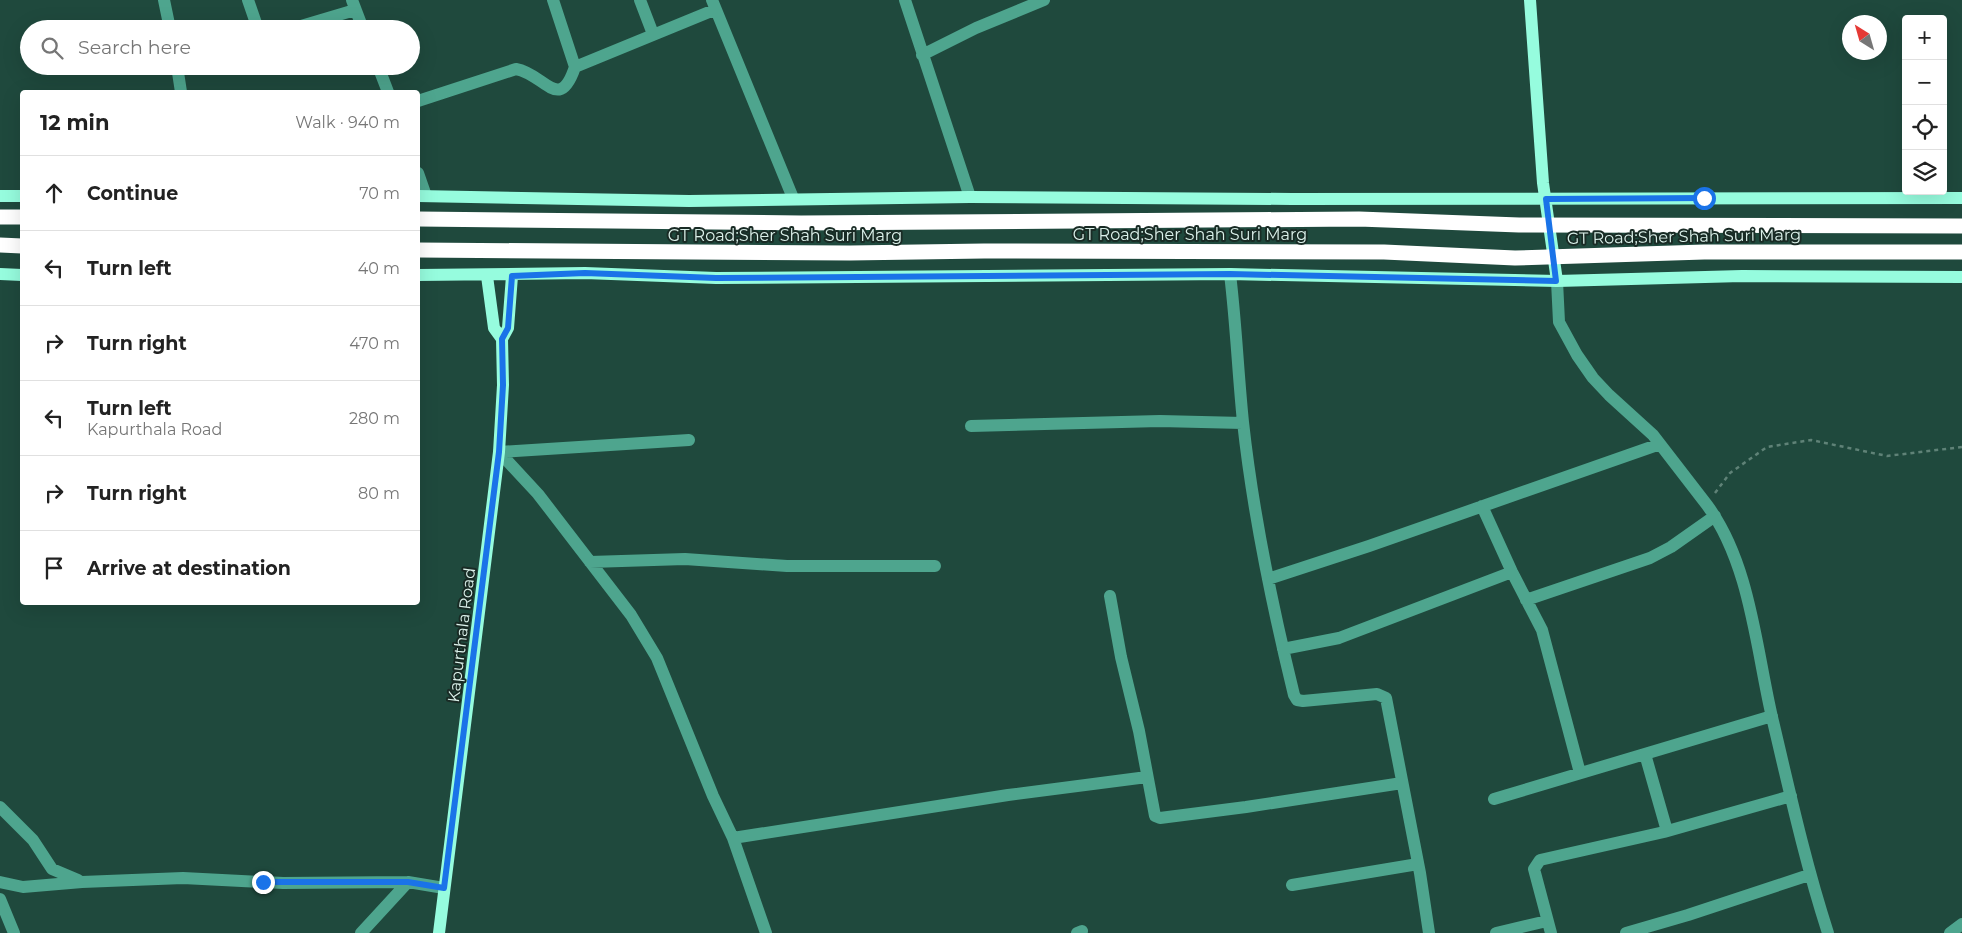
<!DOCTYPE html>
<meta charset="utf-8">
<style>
body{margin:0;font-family:Montserrat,sans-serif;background:#f6f6f6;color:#222}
.controls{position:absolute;right:15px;top:15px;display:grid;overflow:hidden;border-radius:5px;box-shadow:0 5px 20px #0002}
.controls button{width:45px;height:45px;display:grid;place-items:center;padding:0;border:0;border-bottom:1px solid #e0e0e0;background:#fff;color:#222;font:25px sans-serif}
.compass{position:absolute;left:1842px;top:15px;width:45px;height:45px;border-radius:50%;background:#fff;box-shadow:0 5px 20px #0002;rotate:323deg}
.stop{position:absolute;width:15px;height:15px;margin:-11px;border:4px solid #1a73e8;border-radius:50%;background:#fff}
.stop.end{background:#1a73e8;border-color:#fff;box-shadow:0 1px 5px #0008}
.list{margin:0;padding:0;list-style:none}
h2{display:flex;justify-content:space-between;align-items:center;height:65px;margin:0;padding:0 20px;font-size:21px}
h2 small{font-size:16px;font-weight:400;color:#767676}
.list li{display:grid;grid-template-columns:32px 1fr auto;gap:15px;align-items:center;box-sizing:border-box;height:75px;padding:0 20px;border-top:1px solid #e0e0e0}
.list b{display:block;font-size:19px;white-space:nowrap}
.list p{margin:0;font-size:16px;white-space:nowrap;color:#767676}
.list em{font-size:16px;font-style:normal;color:#767676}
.icon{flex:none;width:28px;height:28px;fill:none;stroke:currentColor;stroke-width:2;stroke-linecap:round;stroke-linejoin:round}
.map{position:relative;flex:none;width:1962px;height:933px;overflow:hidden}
.search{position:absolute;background:#fff;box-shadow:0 5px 20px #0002;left:20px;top:20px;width:400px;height:55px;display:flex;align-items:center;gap:12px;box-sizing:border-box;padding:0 18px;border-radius:28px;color:#767676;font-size:19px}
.panel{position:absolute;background:#fff;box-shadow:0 5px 20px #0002;left:20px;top:90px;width:400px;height:515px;border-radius:5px}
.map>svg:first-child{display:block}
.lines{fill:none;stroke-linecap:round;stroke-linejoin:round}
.path{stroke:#5f8277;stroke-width:2.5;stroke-dasharray:4 4;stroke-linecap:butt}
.minor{stroke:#4ea58e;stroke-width:12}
.major{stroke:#96fcde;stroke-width:12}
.highway{stroke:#fff;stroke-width:15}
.route{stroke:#1a73e8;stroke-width:6}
.labels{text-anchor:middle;stroke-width:4;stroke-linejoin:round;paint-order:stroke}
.street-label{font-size:16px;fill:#dbf1ea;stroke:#192b25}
</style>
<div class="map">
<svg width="1962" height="933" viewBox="0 0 1962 933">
<rect width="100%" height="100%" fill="#1f493d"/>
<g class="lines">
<path class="path" d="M1715,493L1730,473L1767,447L1811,440L1887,456L1962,447"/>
<path class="minor" d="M164,0L170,29
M248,0L258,29
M352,0L363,29
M553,0L575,67
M640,0L653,34
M712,0L793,198
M905,0L970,197
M291,29L355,10
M922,55L976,28L1044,0
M177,66L181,92
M378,66L388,92
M418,101L516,69C545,74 559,114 575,67L714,10
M418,173L426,196
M1230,274C1236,323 1238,373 1243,422C1253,514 1272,605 1294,695L1297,700L1303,701L1377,694L1386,698L1420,873L1429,933
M1557,281L1559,322L1577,355L1593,378L1609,395L1653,435L1707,505C1750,563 1756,648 1772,717C1789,789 1805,862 1828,933
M971,426L1160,421L1243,423
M499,452L538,494L631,615L657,658L713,796L733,838L766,933
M499,452L689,440
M1482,506L1512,572L1542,630L1580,773
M590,562L685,559L787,566H935
M1268,579L1369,546L1660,444
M1110,596L1121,657L1139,731L1155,816L1160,818L1246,807L1402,783
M1526,600L1650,558L1671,547L1715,516
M1283,649L1339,638L1512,572
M1645,754L1667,831
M1494,799L1772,716
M0,807L33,840L52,869L78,880
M733,838L1008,795L1147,777
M0,882L23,887L82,882L183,878L283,883L408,882L444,888
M1292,885L1418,864
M0,899L14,933
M361,933L408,882
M1077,933L1082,931
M1496,933L1547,921
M1551,933L1534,869L1540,860L1664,832L1791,796
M1626,933L1688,915L1809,875
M1950,933L1962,924"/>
<path class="major" d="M1530,0L1543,183L1557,281
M0,196H22
M418,196L689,201L970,197L1292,199L1962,198
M0,274L22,275
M418,275L585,273L716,278L1230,274L1557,281L1742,276L1962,277
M487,276L494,328L502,339
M439,933L499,452L503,385L502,339L508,328L512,276"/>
<path class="highway" d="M0,217H22
M418,219L801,223L1359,219L1519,225L1962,226
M0,245L22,246
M418,250L850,253L984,251L1384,252L1515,258L1704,252H1962"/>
</g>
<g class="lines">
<path class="route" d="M263,882H408L444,888L499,452L503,385L502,339L508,328L512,276L585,273L716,278L1230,274L1556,281L1546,199L1704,198"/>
</g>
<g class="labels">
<g class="street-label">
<text x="1190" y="240">GT Road;Sher Shah Suri Marg</text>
<text x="785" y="241">GT Road;Sher Shah Suri Marg</text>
<text transform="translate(1684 236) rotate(-1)" y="6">GT Road;Sher Shah Suri Marg</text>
<text transform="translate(461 635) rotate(-83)" y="6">Kapurthala Road</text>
</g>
</g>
</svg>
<div class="controls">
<button>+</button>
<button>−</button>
<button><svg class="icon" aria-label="locate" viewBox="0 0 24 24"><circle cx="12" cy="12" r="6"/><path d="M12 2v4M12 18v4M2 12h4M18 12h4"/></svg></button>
<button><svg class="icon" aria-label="layers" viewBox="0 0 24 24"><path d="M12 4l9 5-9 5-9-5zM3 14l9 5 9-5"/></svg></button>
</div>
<svg class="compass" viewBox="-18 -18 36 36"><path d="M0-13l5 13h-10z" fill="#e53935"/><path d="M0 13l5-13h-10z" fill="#767676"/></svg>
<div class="stop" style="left:1704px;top:198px"></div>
<div class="stop end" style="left:263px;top:882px"></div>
<div class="search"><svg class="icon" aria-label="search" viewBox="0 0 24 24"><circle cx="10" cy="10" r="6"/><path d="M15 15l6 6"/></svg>Search here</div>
<section class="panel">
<h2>12 min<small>Walk · 940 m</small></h2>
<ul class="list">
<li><svg class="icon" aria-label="ahead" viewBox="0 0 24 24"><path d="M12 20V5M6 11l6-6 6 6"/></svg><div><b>Continue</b></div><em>70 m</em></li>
<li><svg class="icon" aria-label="left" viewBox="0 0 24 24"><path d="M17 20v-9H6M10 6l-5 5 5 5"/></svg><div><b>Turn left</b></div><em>40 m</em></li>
<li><svg class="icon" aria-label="right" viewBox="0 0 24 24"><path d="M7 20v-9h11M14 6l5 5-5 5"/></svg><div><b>Turn right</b></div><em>470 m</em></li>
<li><svg class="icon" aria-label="left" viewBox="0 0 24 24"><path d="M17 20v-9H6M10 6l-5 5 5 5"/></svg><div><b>Turn left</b><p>Kapurthala Road</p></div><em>280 m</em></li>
<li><svg class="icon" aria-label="right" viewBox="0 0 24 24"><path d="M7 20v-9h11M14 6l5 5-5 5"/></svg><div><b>Turn right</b></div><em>80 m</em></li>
<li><svg class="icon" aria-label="arrive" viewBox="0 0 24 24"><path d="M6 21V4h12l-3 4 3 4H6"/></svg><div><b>Arrive at destination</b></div></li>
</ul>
</section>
</div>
